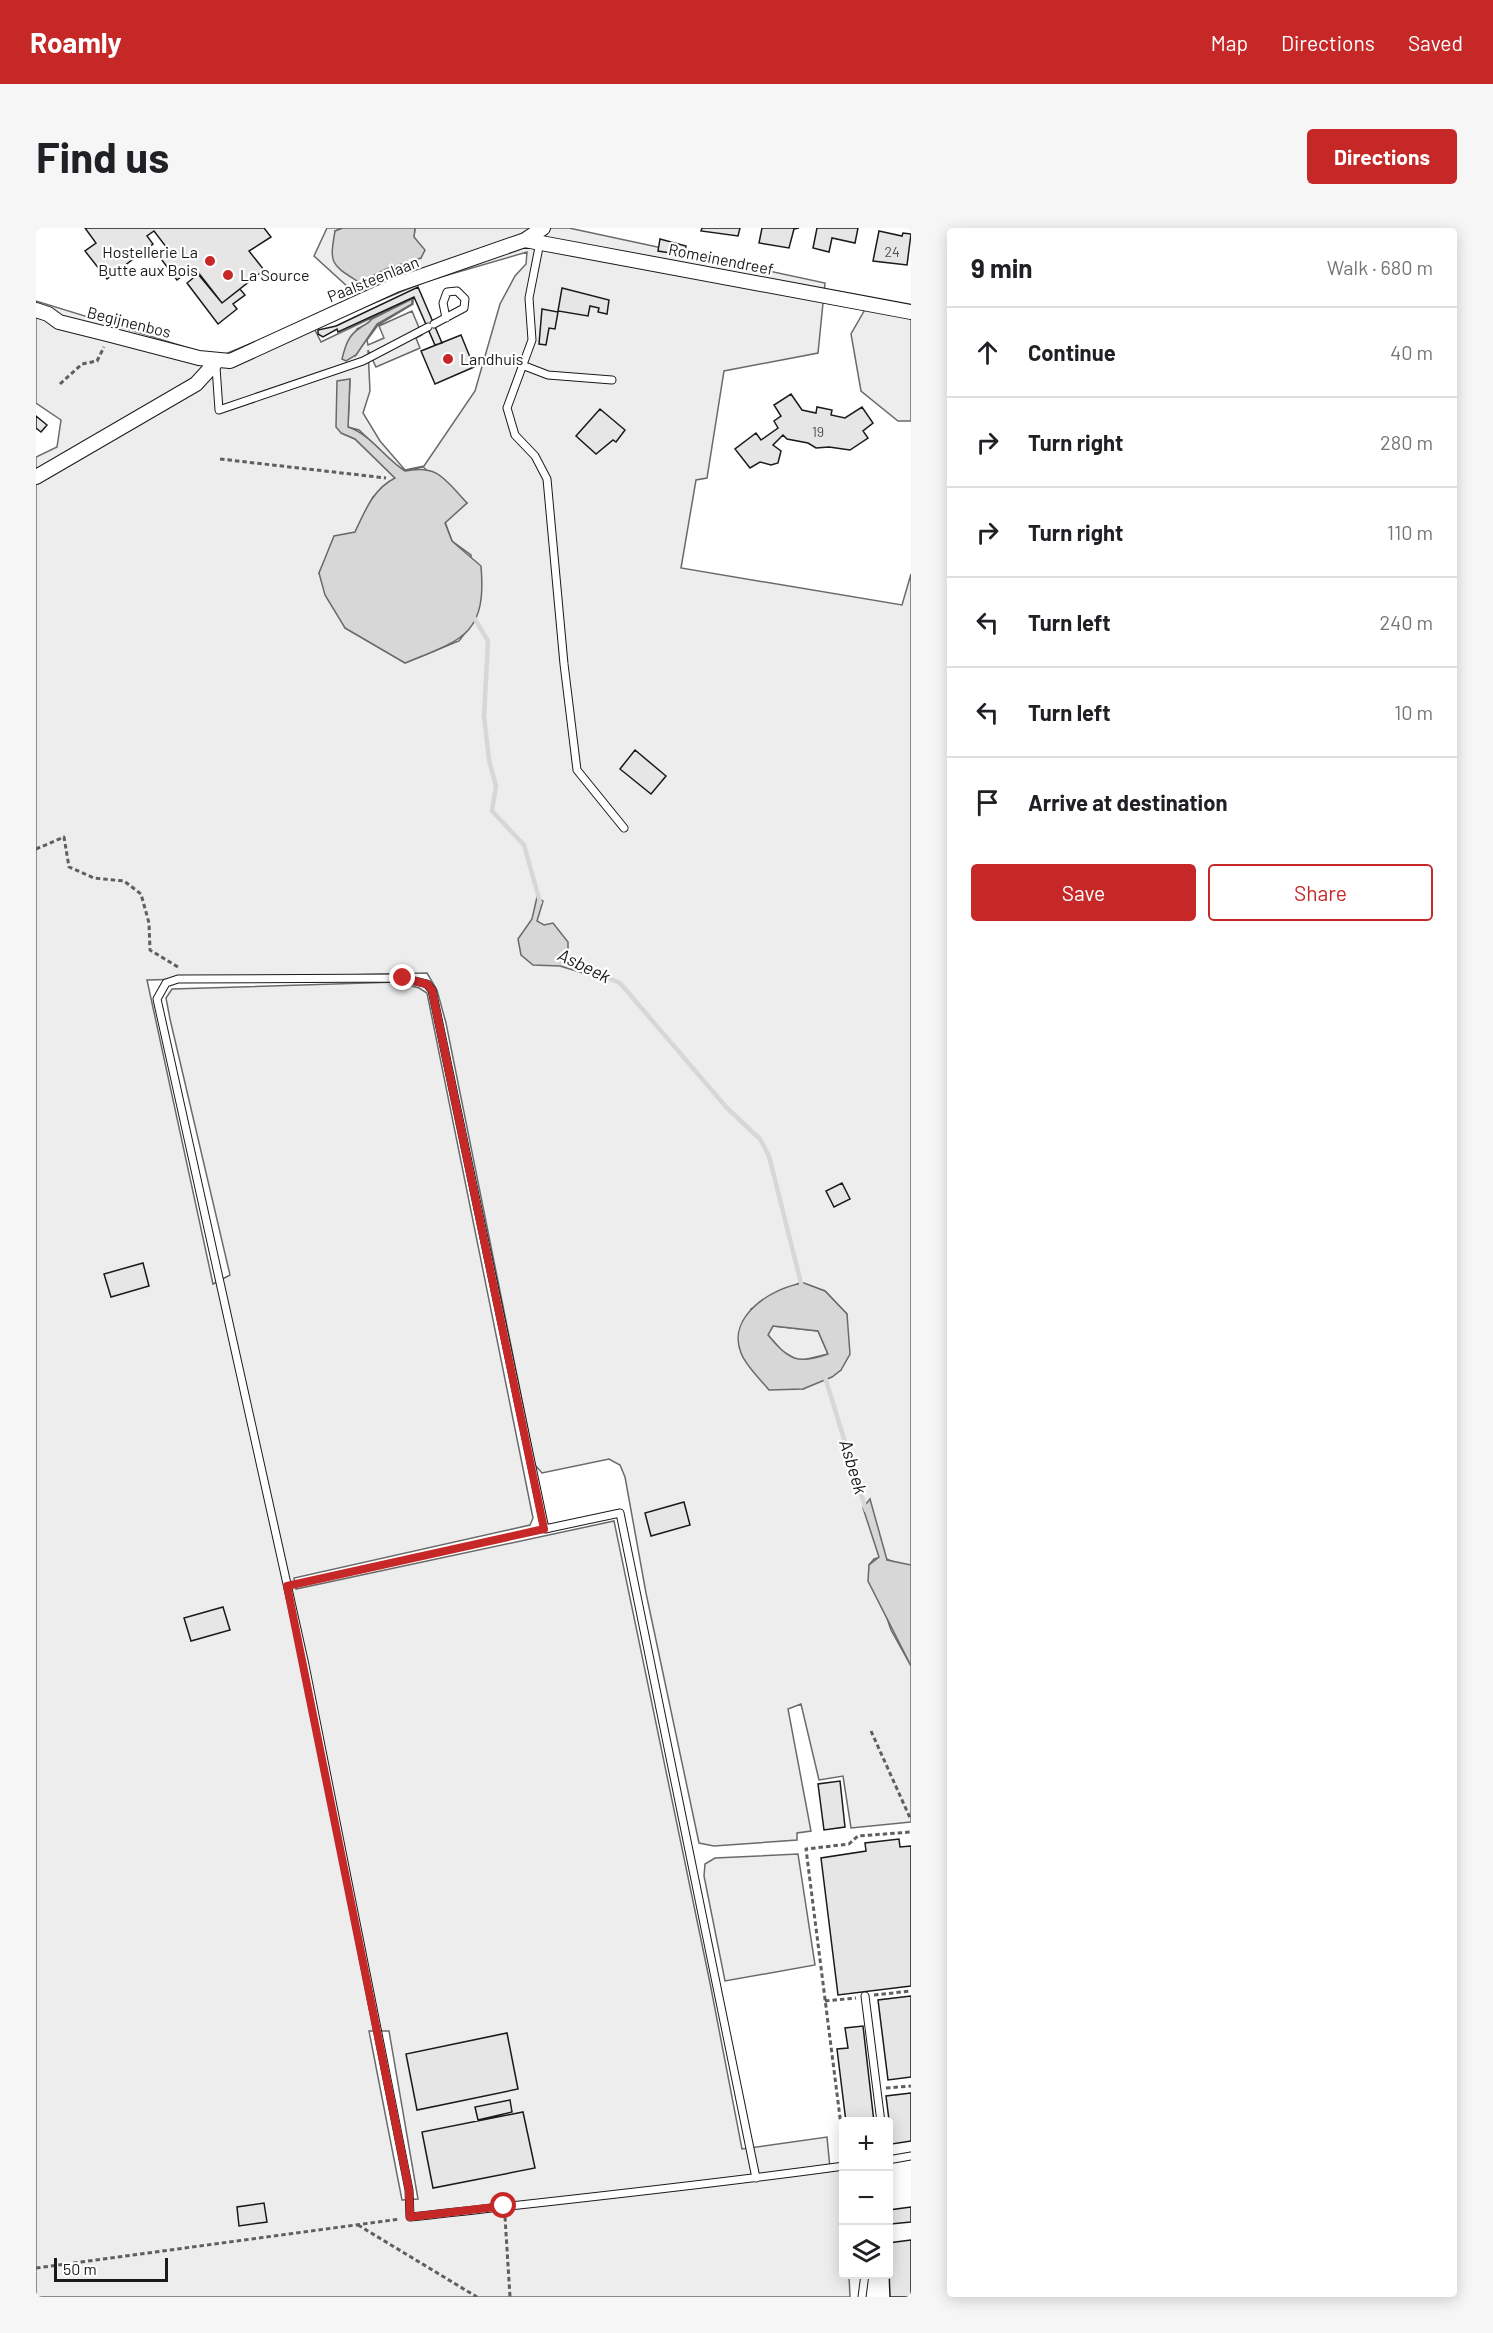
<!DOCTYPE html>
<meta charset="utf-8">
<style>
body{margin:0;font-family:Barlow,sans-serif;background:#f6f6f6;color:#202124}
.controls{position:absolute;right:18px;bottom:18px;display:grid;overflow:hidden;border-radius:6px;box-shadow:0 3px 15px #0003}
.controls button{width:54px;height:54px;display:grid;place-items:center;padding:0;border:0;border-bottom:2px solid #e0e0e0;background:#fff;color:#202124;font:30px sans-serif}
.scale{position:absolute;left:18px;bottom:15px;width:114px;box-sizing:border-box;padding-left:6px;border:3px solid #1a1a1a;border-top:0;font-size:16px;line-height:21px;white-space:nowrap;color:#1a1a1a;-webkit-text-stroke:4px #fff;paint-order:stroke}
.stop{position:absolute;width:18px;height:18px;margin:-14px;border:4px solid #c62828;border-radius:50%;background:#fff}
.stop.end{background:#c62828;border-color:#fff;box-shadow:0 2px 6px #0008}
.list{margin:0;padding:0;list-style:none}
h2{display:flex;justify-content:space-between;align-items:center;height:78px;margin:0;padding:0 24px;font-size:26px}
h2 small{font-size:20px;font-weight:400;color:#757577}
.list li{display:grid;grid-template-columns:39px 1fr auto;gap:18px;align-items:center;box-sizing:border-box;height:90px;padding:0 24px;border-top:2px solid #e0e0e0}
.list b{display:block;font-size:22px;white-space:nowrap}
.list em{font-size:20px;font-style:normal;color:#757577}
.actions{display:flex;gap:12px;padding:18px 24px}
.actions a{flex:1;padding:14px 0;border:2px solid #c62828;border-radius:6px;text-align:center;font-size:21px;color:#c62828}
.actions .main{background:#c62828;color:#fff}
.icon{flex:none;width:33px;height:33px;fill:none;stroke:currentColor;stroke-width:2;stroke-linecap:round;stroke-linejoin:round}
.map{position:relative;flex:none;width:875px;height:2069px;overflow:hidden;border-radius:6px}
header{display:flex;align-items:center;gap:36px;box-sizing:border-box;height:84px;padding:0 30px;background:#c62828;color:#fff}
header strong{font-size:28px}
nav{display:flex;gap:33px;margin-inline-start:auto;font-size:21px}
.intro{display:flex;align-items:center;justify-content:space-between;box-sizing:border-box;height:144px;padding:0 36px}
h1{margin:0;font-size:42px}
.button{padding:15px 27px;border-radius:6px;background:#c62828;color:#fff;font-size:21px;font-weight:700}
main{display:flex;gap:36px;padding:0 36px}
aside{flex:1;background:#fff;border-radius:6px;box-shadow:0 3px 15px #0003}
.map>svg:first-child{display:block}
.built{fill:#ededed;stroke:#6a6a6a;stroke-width:1.5;fill-rule:evenodd}
.water{fill:#d7d7d7;stroke:#6a6a6a;stroke-width:1.5;fill-rule:evenodd}
.lines{fill:none;stroke-linecap:round;stroke-linejoin:round}
.stream{stroke:#d7d7d7;stroke-width:4.5}
.building{fill:#e6e6e6;stroke:#1a1a1a;stroke-width:1.5}
.lane-casing{stroke:#1a1a1a;stroke-width:9}
.street-casing{stroke:#1a1a1a;stroke-width:16}
.path{stroke:#5f5f5f;stroke-width:3;stroke-dasharray:4.5 3;stroke-linecap:butt}
.lane{stroke:#fff;stroke-width:7}
.street{stroke:#fff;stroke-width:14}
.route{stroke:#c62828;stroke-width:8}
.poi-dot{fill:#c62828;stroke:#fff;stroke-width:2}
.labels{text-anchor:middle;stroke-width:4.5;stroke-linejoin:round;paint-order:stroke}
.number-label{font-size:14px;fill:#4d4d4d}
.poi-label{font-size:16px;fill:#1a1a1a;stroke:#fff;text-anchor:start}
.street-label{font-size:16px;fill:#1a1a1a;stroke:#fff}
.water-label{font-size:18px;font-style:italic;fill:#1a1a1a;stroke:#fff}
</style>
<header>
<strong>Roamly</strong>
<nav><a>Map</a><a>Directions</a><a>Saved</a></nav>
</header>
<div class="intro"><h1>Find us</h1><a class="button">Directions</a></div>
<main>
<div class="map">
<svg width="875" height="2069" viewBox="0 0 875 2069">
<rect width="100%" height="100%" fill="#fff"/>
<path class="built" d="M291,0H307L299,3L324,55L350,41L385,30L378,9L379,0H533L789,55L782,125L688,143L671,250L660,252L645,340L866,377L875,346V1337H866L845,1329L838,1331L833,1337L855,1402L875,1438V1594L815,1600L807,1548L783,1552L765,1476L752,1481L775,1603L761,1605V1612L678,1618L663,1615L610,1365L589,1249L584,1237L573,1231L506,1245L499,1237L410,795L401,762L391,745L111,752L177,1056L194,1047L134,791L130,770L136,761L362,754L383,760L391,765L497,1290L494,1297L258,1350L260,1361L578,1293L674,1755L706,1921L791,1909L794,1940L807,1939L808,2046L813,2047L814,2069H0V229L21,219L25,192L0,175V73L182,129L324,70L278,28ZM491,24L490,36L479,48L464,76L439,163L388,238L369,242L344,213L327,185L334,163L332,122L340,139L384,120L380,110L386,107L376,83L343,98L348,110L332,117L331,112L342,97L377,76V70L285,114L278,100L391,53ZM376,71V76L341,96L320,127L321,101L333,95L336,90ZM314,151L312,199L323,202L359,236L369,243L387,239L431,275L409,294L416,313L435,327L439,392L423,413L369,435L309,400L283,345L289,332L319,304L337,269L359,250L319,211L305,205ZM763,1055L789,1063L811,1086L805,1142L767,1161L715,1081ZM333,1803H353L382,1971L366,1972Z
M831,78L875,87V193H862L825,163L815,106Z
M737,1098L782,1103L792,1126L763,1133L746,1123L732,1107Z
M762,1626L779,1737L689,1753L668,1648L669,1636L679,1630Z"/>
<path class="water" d="M307,0H379L378,9L389,22L385,30L350,41L324,55C295,36 293,37 299,3Z
M376,71V76L341,96L320,127L310,133L306,131C309,119 312,107 324,100C329,96 332,96 336,91Z
M314,151L312,199C336,207 348,230 369,243C403,236 409,252 431,275L409,295L416,313L445,338C451,407 426,412 369,435L309,400L289,367L283,345L298,308L319,304C329,283 337,261 359,250L319,211L305,205L300,199L301,153Z
M501,669L507,673L501,693L508,697L517,695L532,714V728L545,732L557,748L524,738L497,737L485,727L482,711L496,691Z
M768,1055L789,1063L811,1086L814,1126L805,1142L796,1149L767,1161L733,1162C724,1151 710,1138 705,1125C690,1088 737,1059 768,1055ZM737,1098L782,1103L792,1126C761,1137 753,1132 732,1107Z
M834,1271L851,1332L875,1337V1438L832,1353L833,1337L843,1329L827,1280Z"/>
<g class="lines">
<path class="stream" d="M437,388L452,413L448,488L453,532L460,558L456,583L488,617L504,674
M546,739L584,755L691,880L724,911L733,928L766,1059
M788,1146L830,1282"/>
</g>
<path class="building" d="M49,0H228L235,9L213,23L228,42L186,75L158,39L141,52L122,27L131,20L118,3L111,8L117,16L71,51L49,23L60,15Z
M666,0H704L702,8L665,3Z
M726,0H763L758,1L753,20L723,15Z
M781,0H822L819,15L796,10L793,24L777,20Z
M843,3L866,8L867,5L875,6L871,37L837,33Z
M624,11L650,18L648,27L622,23Z
M162,46L186,75L204,61L209,67L197,76L201,81L182,96L151,55Z
M382,59L406,115L399,117L378,69L302,104L301,101L287,109L282,106V102L300,98Z
M526,60L573,72L571,86L562,84L563,80L554,78L552,88L522,83Z
M506,81L522,84L519,101L513,100L510,117L503,116Z
M425,107L438,139L399,156L385,123Z
M755,166L766,182L780,185L781,179L796,182L795,187L809,190L826,179L837,195L827,203L832,210L814,222L793,219L780,220L772,215L751,211L747,207L737,217L745,223L742,235L735,237L724,234L714,240L699,221L720,205L725,212L742,200L738,193L745,188L738,177Z
M564,181L589,202L580,214L577,212L560,226L540,208Z
M0,188L11,197L5,204L0,200Z
M599,522L630,548L615,566L584,541Z
M806,955L814,971L798,979L790,963Z
M107,1035L113,1058L75,1069L68,1046Z
M648,1274L654,1297L615,1308L609,1285Z
M187,1379L194,1402L155,1413L148,1390Z
M804,1553L809,1599L788,1602L782,1556Z
M863,1611L864,1619L875,1618V1758L802,1767L785,1630L830,1623L829,1615Z
M875,1768V1849L852,1852L842,1772Z
M827,1798L838,1894H810L801,1821L812,1820L809,1800Z
M471,1805L482,1861L381,1882L370,1826Z
M875,1865V1913L856,1916L850,1868Z
M474,1872L476,1884L442,1892L439,1879Z
M487,1884L499,1940L397,1960L386,1904Z
M228,1975L231,1994L203,1998L201,1979Z
M875,1979V1994L855,1996L853,1982Z
M875,2012V2069H854L852,2015Z"/>
<g class="lines">
<g class="lane-casing">
<path id="lane" d="M504,14L493,70L496,112L471,180L479,207L499,228L511,251L528,436L541,542L588,600
M398,96L428,80L429,71L421,63L411,64L407,75L410,90
M486,137L512,147L576,152
M180,139L183,182L327,133L392,99
M829,1768L845,1894
M852,1932L875,1928
M720,1950L584,1285L509,1301L396,762L391,756L367,750L142,751L130,755L121,771L269,1437L373,1962L374,1989C519,1973 663,1958 808,1938
M826,2069L829,2046"/>
</g>
<g class="street-casing">
<path id="street" d="M489,12L875,84
M0,82L12,86L23,94L71,106L163,130L194,133L360,57L489,12L507,0
M0,249L160,156L181,133"/>
</g>
<path class="path" d="M24,156L46,136L61,133L68,119
M184,231L350,250
M0,621L28,609L33,639L58,650L88,653L105,666L113,695L114,722L142,739
M261,1356L498,1303
M835,1503L875,1592
M838,1767L875,1763
M789,1773L820,1770
M850,1860L875,1858
M808,1921L770,1621L813,1616L822,1608L875,1604
M469,1989L474,2069
M322,1997L441,2069
M0,2040L364,1991"/>
<use href="#lane" class="lane"/>
<use href="#street" class="street"/>
</g>
<g class="lines">
<path class="route" d="M367,750L391,756L396,762L508,1301L251,1358L373,1962L374,1989L468,1978"/>
</g>
<g class="poi-dot">
<circle cx="174" cy="33" r="6"/>
<circle cx="192" cy="47" r="6"/>
<circle cx="412" cy="131" r="6"/>
</g>
<g class="labels">
<g class="number-label">
<text x="856" y="29">24</text>
<text x="782" y="209">19</text>
</g>
<g class="poi-label">
<text x="162" y="30" text-anchor="end">Hostellerie La<tspan x="162" dy="18">Butte aux Bois</tspan></text>
<text x="204" y="53">La Source</text>
<text x="424" y="137">Landhuis</text>
</g>
<g class="street-label">
<text transform="translate(685 31) rotate(11)" y="6">Romeinendreef</text>
<text transform="translate(337 51) rotate(-22)" y="6">Paalsteenlaan</text>
<text transform="translate(93 94) rotate(14)" y="6">Begijnenbos</text>
</g>
<g class="water-label">
<text transform="translate(548 738) rotate(26)" y="6">Asbeek</text>
<text transform="translate(817 1239) rotate(73)" y="6">Asbeek</text>
</g>
</g>
</svg>
<div class="controls">
<button>+</button>
<button>−</button>
<button><svg class="icon" aria-label="layers" viewBox="0 0 24 24"><path d="M12 4l9 5-9 5-9-5zM3 14l9 5 9-5"/></svg></button>
</div>
<div class="scale">50 m</div>
<div class="stop" style="left:468px;top:1978px"></div>
<div class="stop end" style="left:367px;top:750px"></div>
</div>
<aside>
<h2>9 min<small>Walk · 680 m</small></h2>
<ul class="list">
<li><svg class="icon" aria-label="ahead" viewBox="0 0 24 24"><path d="M12 20V5M6 11l6-6 6 6"/></svg><div><b>Continue</b></div><em>40 m</em></li>
<li><svg class="icon" aria-label="right" viewBox="0 0 24 24"><path d="M7 20v-9h11M14 6l5 5-5 5"/></svg><div><b>Turn right</b></div><em>280 m</em></li>
<li><svg class="icon" aria-label="right" viewBox="0 0 24 24"><path d="M7 20v-9h11M14 6l5 5-5 5"/></svg><div><b>Turn right</b></div><em>110 m</em></li>
<li><svg class="icon" aria-label="left" viewBox="0 0 24 24"><path d="M17 20v-9H6M10 6l-5 5 5 5"/></svg><div><b>Turn left</b></div><em>240 m</em></li>
<li><svg class="icon" aria-label="left" viewBox="0 0 24 24"><path d="M17 20v-9H6M10 6l-5 5 5 5"/></svg><div><b>Turn left</b></div><em>10 m</em></li>
<li><svg class="icon" aria-label="arrive" viewBox="0 0 24 24"><path d="M6 21V4h12l-3 4 3 4H6"/></svg><div><b>Arrive at destination</b></div></li>
</ul>
<div class="actions"><a class="main">Save</a><a>Share</a></div>
</aside>
</main>
